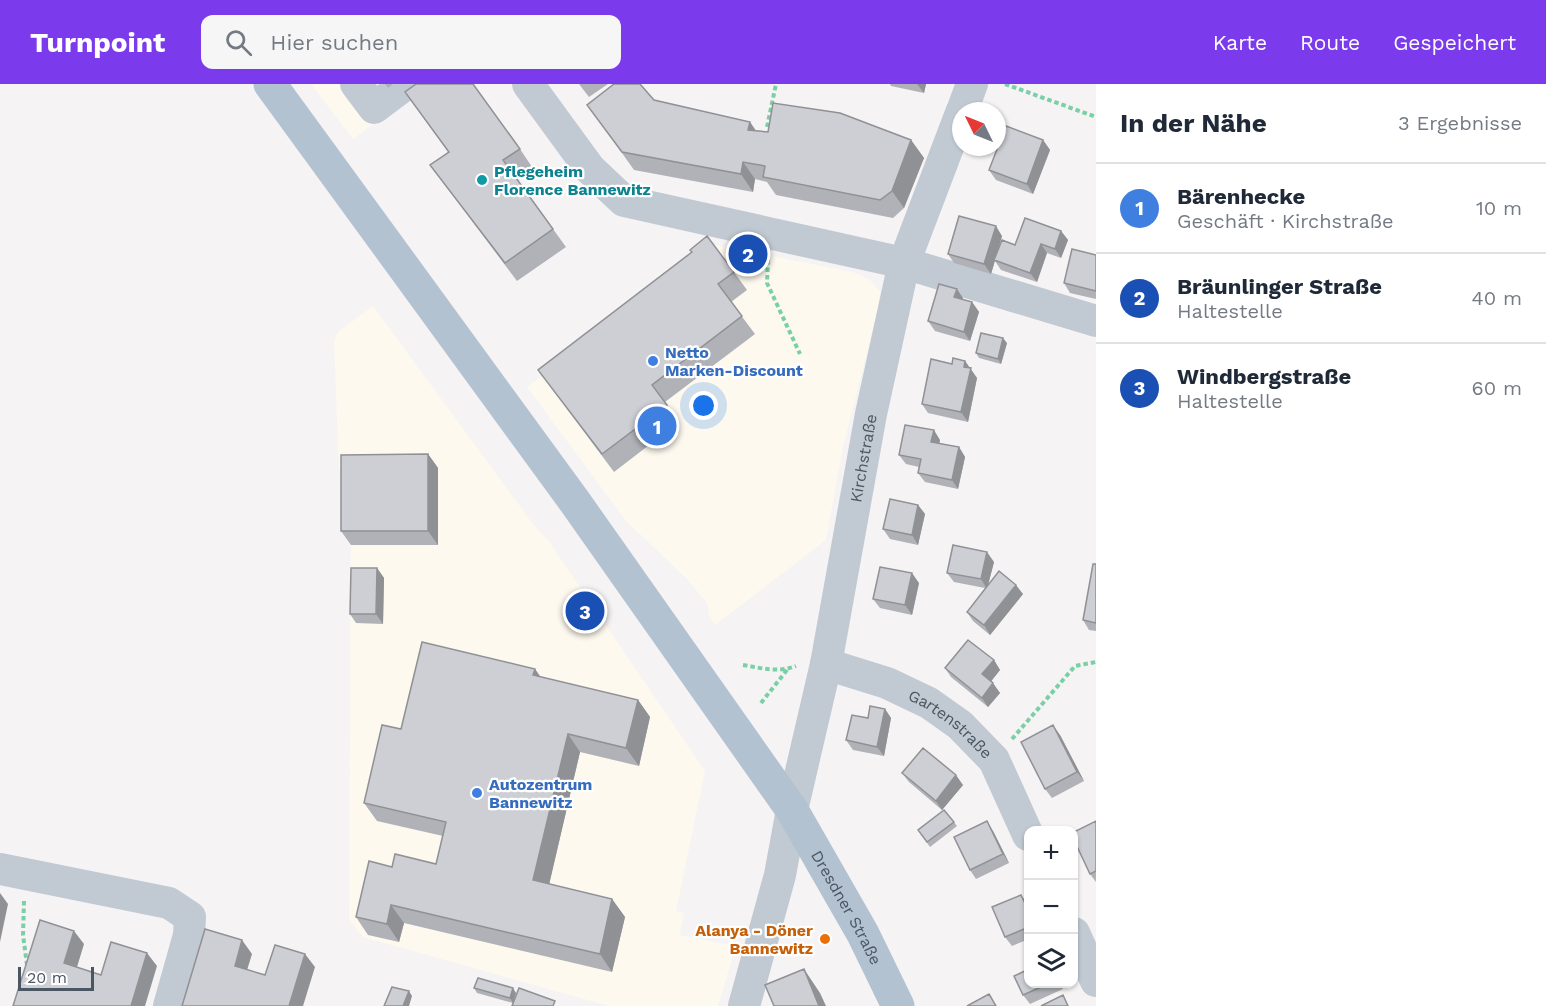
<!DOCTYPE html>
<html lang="de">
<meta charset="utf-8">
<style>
body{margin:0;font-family:"Work Sans",sans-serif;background:#f6f6f7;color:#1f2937}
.controls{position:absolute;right:18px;bottom:18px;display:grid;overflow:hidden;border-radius:12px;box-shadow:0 2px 4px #0004}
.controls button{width:54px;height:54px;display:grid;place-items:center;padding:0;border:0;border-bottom:2px solid #e0e1e3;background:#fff;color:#1f2937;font:30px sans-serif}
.compass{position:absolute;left:952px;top:18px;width:54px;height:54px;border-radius:50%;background:#fff;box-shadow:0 2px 4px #0004;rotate:313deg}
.scale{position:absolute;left:18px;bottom:15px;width:76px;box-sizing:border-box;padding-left:6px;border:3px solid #4a5661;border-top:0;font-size:16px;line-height:21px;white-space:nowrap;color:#4a5661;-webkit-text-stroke:4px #fff;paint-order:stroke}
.you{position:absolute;left:704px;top:322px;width:21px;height:21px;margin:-15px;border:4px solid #fff;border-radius:50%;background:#1a73e8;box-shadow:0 0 0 9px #1a73e833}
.badge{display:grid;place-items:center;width:39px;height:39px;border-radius:50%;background:#7c3aed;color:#fff;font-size:20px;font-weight:700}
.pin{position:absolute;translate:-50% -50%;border:3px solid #fff;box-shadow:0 2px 6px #0006}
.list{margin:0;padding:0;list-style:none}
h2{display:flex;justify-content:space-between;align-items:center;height:78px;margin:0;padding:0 24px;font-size:26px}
h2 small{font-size:20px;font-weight:400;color:#747a83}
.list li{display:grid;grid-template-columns:39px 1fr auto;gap:18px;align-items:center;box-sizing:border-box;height:90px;padding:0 24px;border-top:2px solid #e0e1e3}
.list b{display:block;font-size:22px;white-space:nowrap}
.list p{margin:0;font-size:20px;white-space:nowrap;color:#747a83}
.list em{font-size:20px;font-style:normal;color:#747a83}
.icon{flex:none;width:33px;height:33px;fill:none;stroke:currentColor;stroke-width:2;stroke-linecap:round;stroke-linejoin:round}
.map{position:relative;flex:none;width:1096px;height:922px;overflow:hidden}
header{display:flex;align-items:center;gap:36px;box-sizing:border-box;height:84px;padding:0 30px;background:#7c3aed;color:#fff}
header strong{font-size:28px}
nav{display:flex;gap:33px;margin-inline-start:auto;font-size:21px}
.search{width:420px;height:54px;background:#f6f6f7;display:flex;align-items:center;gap:15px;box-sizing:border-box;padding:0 21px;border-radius:12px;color:#747a83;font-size:22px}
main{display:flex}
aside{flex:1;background:#fff}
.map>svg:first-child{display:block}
.commercial{fill:#fdf9ef}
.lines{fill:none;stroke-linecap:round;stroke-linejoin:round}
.path{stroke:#7ad0a6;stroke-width:4;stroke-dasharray:4.5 3;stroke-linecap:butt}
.minor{stroke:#c1cad2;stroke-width:32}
.major{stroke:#b3c2d1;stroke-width:33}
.wall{fill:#b0b2b7}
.shaded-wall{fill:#909195}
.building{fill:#cdcfd5;stroke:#909195;stroke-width:1.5}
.culture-dot{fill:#0f9aa8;stroke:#fff;stroke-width:2}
.shop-dot{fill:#3f7fe0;stroke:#fff;stroke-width:2}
.food-dot{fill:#e8710a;stroke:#fff;stroke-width:2}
.labels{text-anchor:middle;stroke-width:4.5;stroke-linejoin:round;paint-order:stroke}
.culture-label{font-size:16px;font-weight:bold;fill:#0d838f;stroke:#fff;text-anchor:start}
.shop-label{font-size:16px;font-weight:bold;fill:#366cbe;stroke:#fff;text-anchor:start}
.street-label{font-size:16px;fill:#4a5661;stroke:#fff}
.food-label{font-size:16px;font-weight:bold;fill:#c56008;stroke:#fff;text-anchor:end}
</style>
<header>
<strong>Turnpoint</strong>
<div class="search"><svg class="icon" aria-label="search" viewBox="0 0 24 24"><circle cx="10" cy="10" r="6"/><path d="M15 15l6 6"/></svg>Hier suchen</div>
<nav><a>Karte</a><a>Route</a><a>Gespeichert</a></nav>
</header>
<main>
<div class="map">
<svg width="1096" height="922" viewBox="0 0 1096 922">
<rect width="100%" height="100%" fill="#f5f3f3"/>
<path class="commercial" d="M311,0H428L353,55Z
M716,161L853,188L870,196L880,208L878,225L843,363L826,456L715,541L709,532L708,520L686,494L626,437L527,303Z
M373,222L530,436L550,459L705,687L676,827L684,829L680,851L736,862L718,922H609L363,853L349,835L351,385H339L334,258L338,248Z"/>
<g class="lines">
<path class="path" d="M1005,0L1096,33
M767,43L776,0
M768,176L767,199L800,270
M743,581C761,584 779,589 796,582
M761,619L787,586
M1012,655L1075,582L1096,578
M24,817L23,851L27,881"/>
<g class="minor">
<path d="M356,0L374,24L406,0"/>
<path d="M528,0L590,85L624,117L904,179L1096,237"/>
<path d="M962,27L972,0"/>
<path id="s1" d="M826,580L887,599L929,619L960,641L994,676L1028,751"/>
<path d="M0,785L169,819L190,833L189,851L169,922"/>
<path d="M1074,849L1096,897"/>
<path id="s2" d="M744,922L780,791L792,726L826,580L871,330L904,179L961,29"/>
</g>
<path class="major" id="s3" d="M270,0L575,418L792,726L863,850L898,922"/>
</g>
<path class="wall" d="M385,0H393L388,4Z
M579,0H608L589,13Z
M890,0H926L924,9L891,2Z
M405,8L520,65L532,83L516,94L566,163L517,197L430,81L448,68Z
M654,16L750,38L756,47L768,48L911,56L924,74L904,124L893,134L776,111L767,98L755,95L753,108L634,86L600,38Z
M1043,56L1050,66L1033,110L996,96L989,86Z
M1061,147L1068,156L1061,174L1047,169L1037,198L1001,186L995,177L991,190L954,179L948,170L1002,152L998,167Z
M1096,171V215L1070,209L1064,199Z
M734,188L747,206L731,218L755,250L665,318L679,338L614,388L538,286Z
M963,214V216L972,218L979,228L970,257L935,247L928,237Z
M1007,259L1001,280L979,274L976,269Z
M965,277L977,294L968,338L928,329L922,320L952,280Z
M940,356L939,359L959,363L965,373L958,405L925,398L918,389L919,383L906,380L899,371Z
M428,370L438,384V461H351L341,447Z
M918,421L925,430L918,461L890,455L883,445Z
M994,478L988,501L1023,510L990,551L973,537L967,528L985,504L954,498L947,489Z
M1096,480V547L1089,546L1083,536Z
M377,484L384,494L383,540L356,539L350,530Z
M919,499L912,531L880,524L873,515Z
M994,576L1000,586L991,597L1000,609L988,623L951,593L945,584Z
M535,585L540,593L638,616L650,633L639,682L580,668L549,800L612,815L625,833L612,888L404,839L399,858L368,851L356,833L392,783L436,780L443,752L377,737L364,719L401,645Z
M885,625L891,634L884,672L853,666L846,656L868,634Z
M1060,651L1084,697L1052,714L1045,705Z
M902,689L963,701L942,726L909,698Z
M944,726L957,742L930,763L918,746Z
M1096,737V798L1090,790Z
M993,747L1009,779L976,795L970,786Z
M1028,820L1029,855L1012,862L1005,853Z
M1029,900H1061L1063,905L1030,920L1023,911Z
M474,904L516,909L513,919L477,909Z"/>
<path class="shaded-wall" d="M917,0H926L924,9Z
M750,38L762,56L748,46Z
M911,56L924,74L904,124L892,107Z
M1043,56L1050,66L1033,110L1027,100Z
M743,78L755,95L753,108L741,90Z
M996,142L1002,152L991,190L984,180Z
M1061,147L1068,156L1061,174L1055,165Z
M1041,160L1047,169L1037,198L1030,189Z
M957,205L963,214L961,222L954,213Z
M972,218L979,228L970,257L964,248Z
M1003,254L1007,259L1001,280L998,275Z
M965,277L977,294L968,338L961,328L964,283Z
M934,346L940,356L938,367L931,358Z
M959,363L965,373L958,405L952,396Z
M428,370L438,384V461L428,447Z
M918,421L925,430L918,461L912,451Z
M987,468L994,478L987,505L981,495Z
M377,484L384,494L383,540L376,530Z
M912,489L919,499L912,531L905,521Z
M1016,501L1023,510L990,551L984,541Z
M994,576L1000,586L989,600L982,590Z
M535,585L547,602L533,591Z
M993,599L1000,609L988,623L982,614Z
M638,616L650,633L639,682L626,664Z
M885,625L891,634L884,672L877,663Z
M1053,641L1060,651L1084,697L1077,688Z
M568,650L580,668L546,814L533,796Z
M956,691L963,701L942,726L936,717Z
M987,737L993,747L1009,779L1003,770Z
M0,809L8,820L0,858Z
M1021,811L1029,822V828Z
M612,815L625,833L612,888L600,870Z
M391,821L404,839L399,858L387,840Z
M74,847L84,860L74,893L64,879Z
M242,856L252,870L244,896L235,882Z
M147,869L157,882L145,922H131Z
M305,870L315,883L303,922H289Z
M804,885L820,909L826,922H819Z
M513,904L516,909L513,919L510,914Z
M409,907L412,912L409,922H403Z"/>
<path class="building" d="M416,0H473L520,65L503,76L553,145L505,179L430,81L449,68L405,8Z
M614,0H640L654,16L750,38L748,46L768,48L773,19L840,29L911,56L892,107L880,116L763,93L765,82L743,78L741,90L622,68L587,21Z
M1006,42L1043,56L1027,100L989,86Z
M959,132L996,142L984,180L948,170Z
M1025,134L1061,147L1055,165L1041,160L1030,189L994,176L1002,156L1015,161Z
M707,152L734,188L718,200L742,232L652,301L667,321L602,370L538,286L692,168L690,166Z
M1072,165L1096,171V207L1064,199Z
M939,200L957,205L954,213L972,218L964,248L928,237Z
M981,249L1003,254L998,275L976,269Z
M953,274L965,277L964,283L971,284L961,328L922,320L931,275L952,280Z
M905,341L934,346L931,358L959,363L952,396L918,389L921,375L899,371Z
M428,370V447H341V371Z
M890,415L918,421L912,451L883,445Z
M953,461L987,468L981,495L947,489Z
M1093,480H1096V539L1083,536Z
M880,483L912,489L905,521L873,515Z
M351,484H377L376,530H350Z
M999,487L1016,501L984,541L967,528Z
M968,556L994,576L982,590L993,599L982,614L945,584Z
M422,558L535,585L533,591L638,616L626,664L568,650L533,796L612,815L600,870L391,821L387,840L356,833L369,777L392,783L395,770L436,780L446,738L364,719L382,641L401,645Z
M870,622L885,625L877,663L846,656L852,631L868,634Z
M1053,641L1077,688L1045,705L1021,658Z
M923,664L956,691L936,717L902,689Z
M944,726L954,738L927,758L918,746Z
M987,737L1003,770L970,786L954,753Z
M1096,737V787L1090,790L1074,756V748Z
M1021,811L1029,828V843L1005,853L992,823Z
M40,836L74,847L64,879L101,891L111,858L147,869L131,922H13Z
M205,845L242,856L235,882L265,891L275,861L305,870L289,922H182Z
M804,885L819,922H774L765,901Z
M1029,885V900H1048L1023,911L1014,892Z
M478,894L513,904L510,914L474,904Z
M392,903L409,907L403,922H384Z
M519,904L555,917L553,922H512Z
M989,910L996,922H967Z
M1063,911L1068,922H1041Z"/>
<circle class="culture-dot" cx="482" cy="96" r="6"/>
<g class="shop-dot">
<circle cx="653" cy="277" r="6"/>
<circle cx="477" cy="709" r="6"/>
</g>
<circle class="food-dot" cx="825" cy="855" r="6"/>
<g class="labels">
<g class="culture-label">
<text x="494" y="93">Pflegeheim<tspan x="494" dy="18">Florence Bannewitz</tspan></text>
</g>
<g class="shop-label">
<text x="665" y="274">Netto<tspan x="665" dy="18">Marken-Discount</tspan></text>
<text x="489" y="706">Autozentrum<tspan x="489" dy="18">Bannewitz</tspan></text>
</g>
<g class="street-label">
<text dy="6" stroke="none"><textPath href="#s2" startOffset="561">Kirchstraße</textPath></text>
<text dy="6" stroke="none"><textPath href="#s1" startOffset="140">Gartenstraße</textPath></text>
<text dy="6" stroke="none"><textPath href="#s3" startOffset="1006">Dresdner Straße</textPath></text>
</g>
<g class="food-label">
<text x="813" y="852">Alanya - Döner<tspan x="813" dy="18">Bannewitz</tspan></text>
</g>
</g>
</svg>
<div class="controls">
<button>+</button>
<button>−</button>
<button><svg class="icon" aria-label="layers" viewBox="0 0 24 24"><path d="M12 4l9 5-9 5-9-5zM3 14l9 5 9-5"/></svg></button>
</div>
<svg class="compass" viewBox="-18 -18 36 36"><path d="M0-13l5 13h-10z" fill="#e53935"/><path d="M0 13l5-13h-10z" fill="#747a83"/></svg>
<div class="scale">20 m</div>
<div class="you"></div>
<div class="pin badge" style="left:657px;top:342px;background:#3f7fe0">1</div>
<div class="pin badge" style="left:748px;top:170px;background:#1a4fb4">2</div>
<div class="pin badge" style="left:585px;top:527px;background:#1a4fb4">3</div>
</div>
<aside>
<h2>In der Nähe<small>3 Ergebnisse</small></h2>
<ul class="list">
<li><span class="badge" style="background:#3f7fe0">1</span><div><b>Bärenhecke</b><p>Geschäft · Kirchstraße</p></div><em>10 m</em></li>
<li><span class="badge" style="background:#1a4fb4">2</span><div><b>Bräunlinger Straße</b><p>Haltestelle</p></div><em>40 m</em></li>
<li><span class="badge" style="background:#1a4fb4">3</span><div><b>Windbergstraße</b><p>Haltestelle</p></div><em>60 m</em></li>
</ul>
</aside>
</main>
